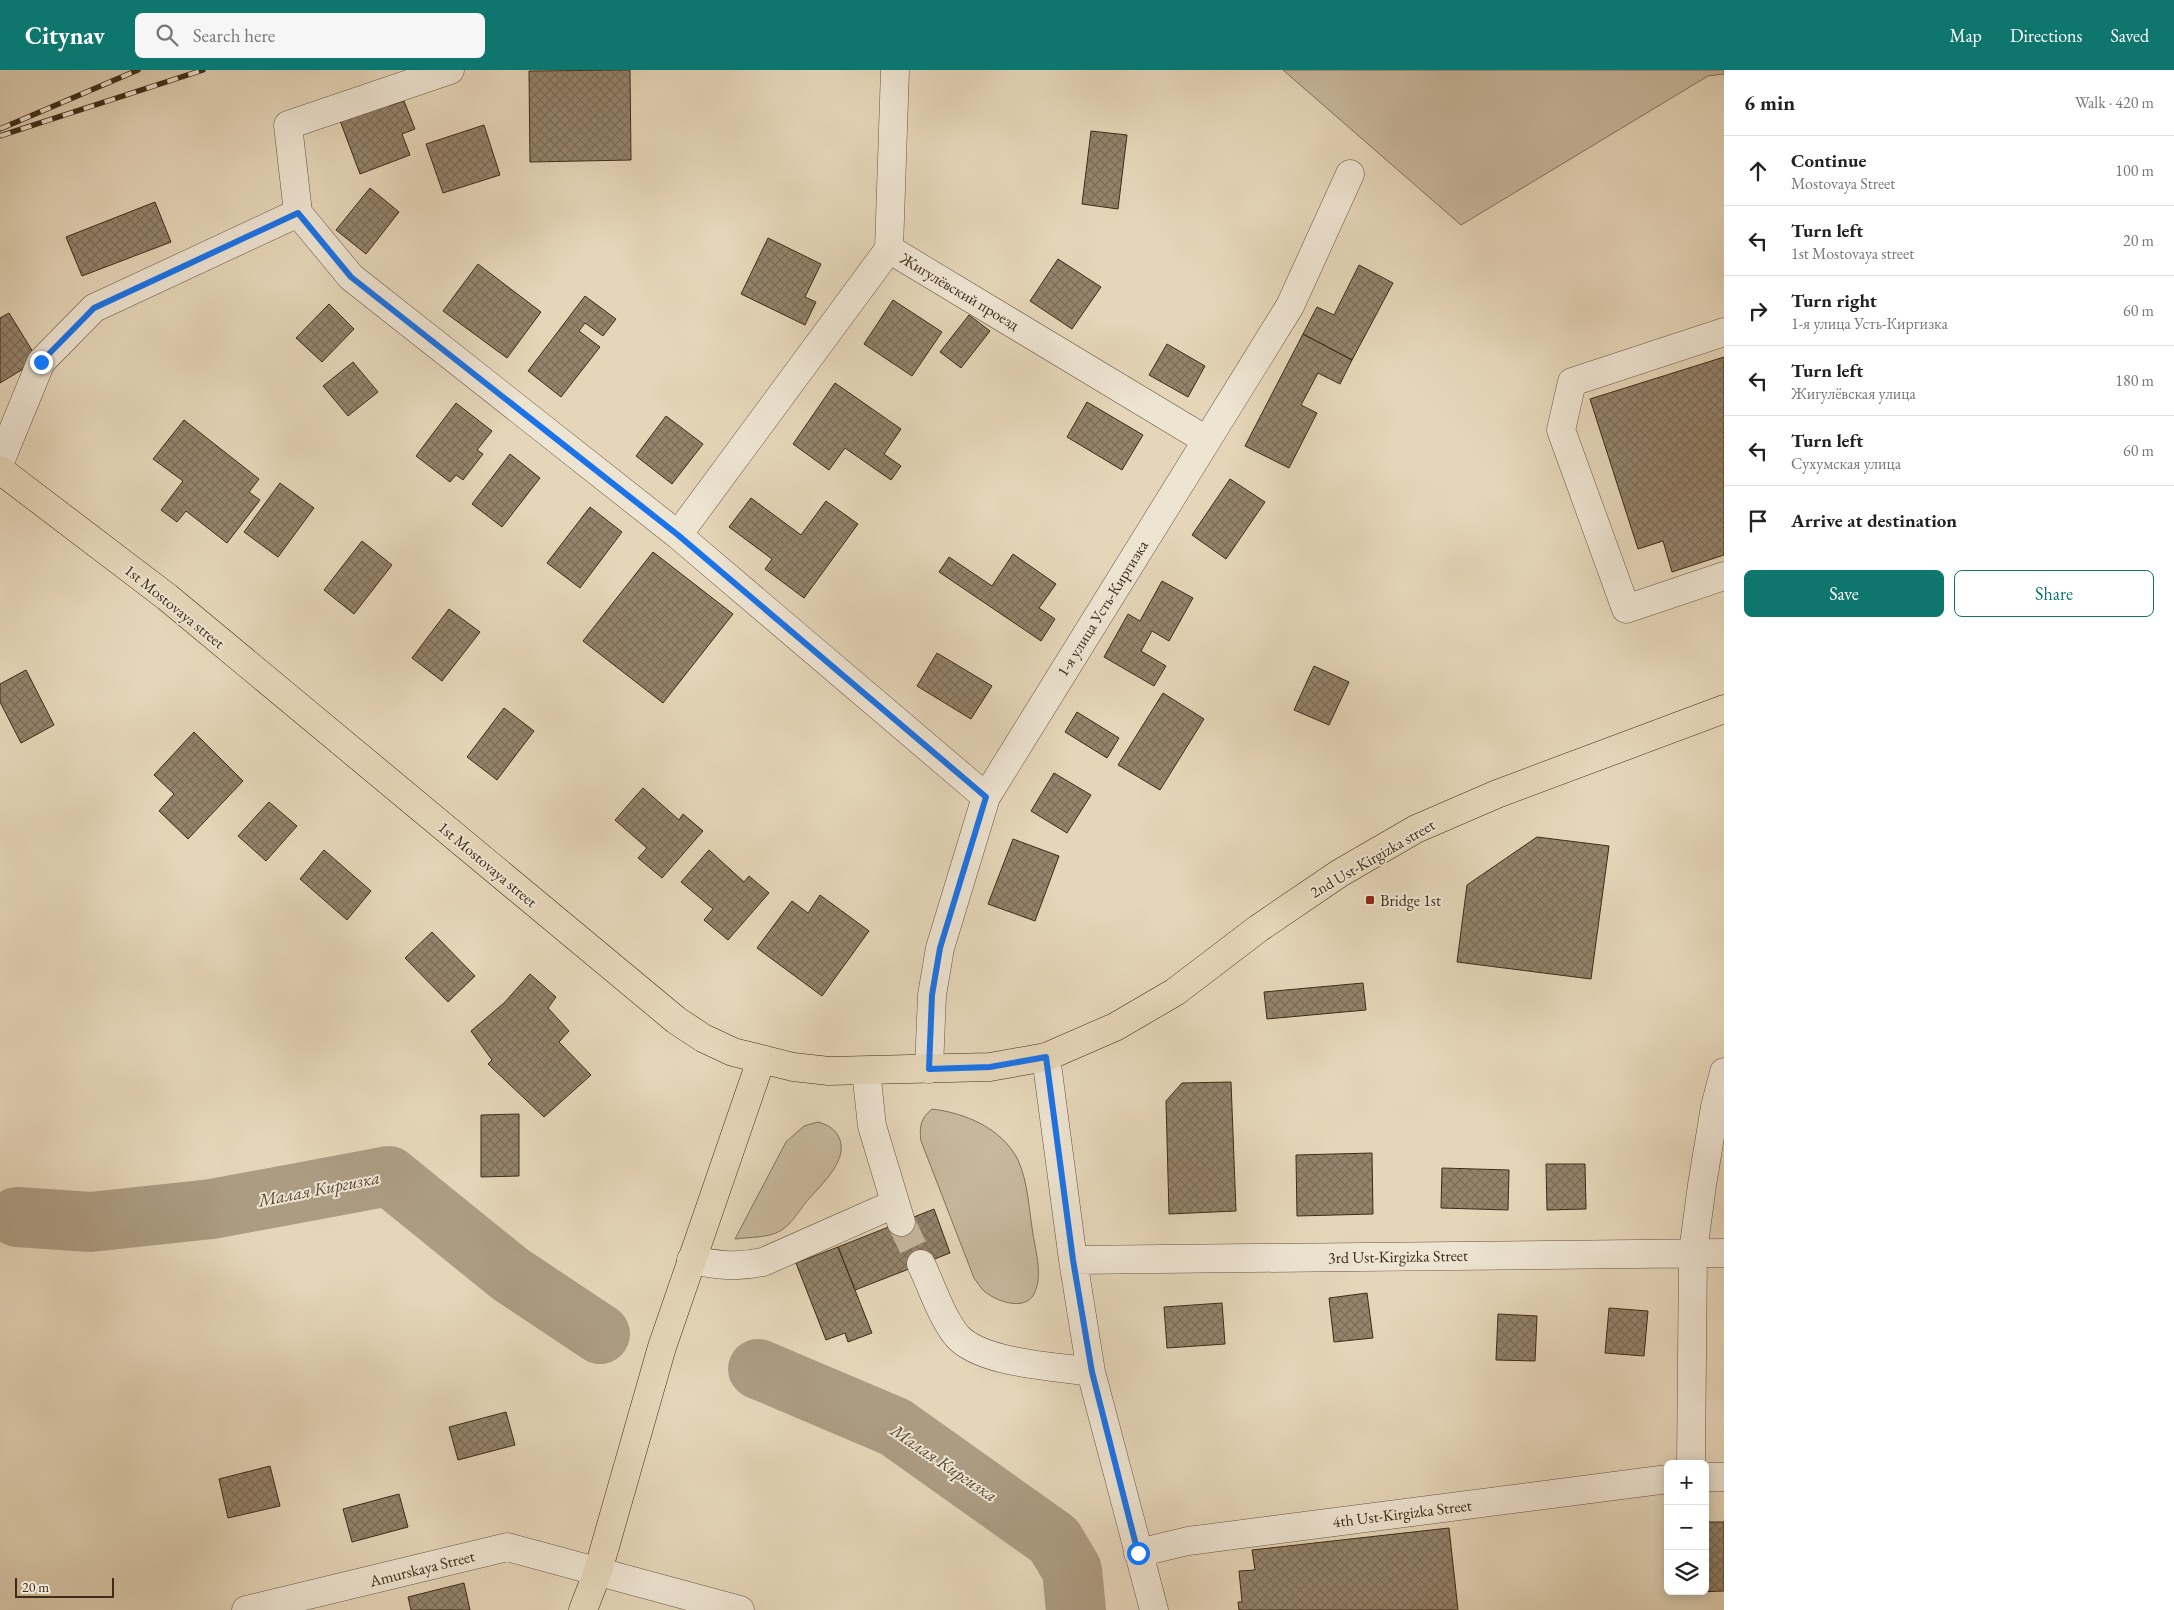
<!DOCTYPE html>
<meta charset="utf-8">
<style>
body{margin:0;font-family:"EB Garamond",serif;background:#f6f6f6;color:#222}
.controls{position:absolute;right:15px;bottom:15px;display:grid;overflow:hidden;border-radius:8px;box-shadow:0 2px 12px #0003}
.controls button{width:45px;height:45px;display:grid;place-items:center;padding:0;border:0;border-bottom:1px solid #e0e0e0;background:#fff;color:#222;font:25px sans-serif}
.scale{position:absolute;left:15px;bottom:12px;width:99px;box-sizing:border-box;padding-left:5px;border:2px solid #3d2c18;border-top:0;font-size:14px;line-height:18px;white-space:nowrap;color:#3d2c18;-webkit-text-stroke:4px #eee4d2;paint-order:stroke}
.stop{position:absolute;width:15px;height:15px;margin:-11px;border:4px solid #1a73e8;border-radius:50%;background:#fff}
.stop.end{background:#1a73e8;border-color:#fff;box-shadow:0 1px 5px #0008}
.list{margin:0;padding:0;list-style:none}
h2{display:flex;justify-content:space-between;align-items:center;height:65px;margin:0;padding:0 20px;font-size:21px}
h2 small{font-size:16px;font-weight:400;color:#767676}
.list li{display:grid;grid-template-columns:32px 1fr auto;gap:15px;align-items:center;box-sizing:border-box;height:70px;padding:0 20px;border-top:1px solid #e0e0e0}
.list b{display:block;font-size:19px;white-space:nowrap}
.list p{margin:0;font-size:16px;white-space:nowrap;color:#767676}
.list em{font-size:16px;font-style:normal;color:#767676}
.actions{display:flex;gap:10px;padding:15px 20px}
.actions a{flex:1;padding:11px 0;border:1px solid #0f766e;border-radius:8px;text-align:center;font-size:18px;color:#0f766e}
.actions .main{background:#0f766e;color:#fff}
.icon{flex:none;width:28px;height:28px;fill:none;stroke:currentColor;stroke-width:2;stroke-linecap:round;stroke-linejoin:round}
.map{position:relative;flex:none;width:1724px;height:1540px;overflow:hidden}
header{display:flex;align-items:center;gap:30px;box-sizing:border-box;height:70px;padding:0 25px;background:#0f766e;color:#fff}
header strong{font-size:24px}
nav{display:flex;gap:28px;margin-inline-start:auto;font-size:18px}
.search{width:350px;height:45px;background:#f6f6f6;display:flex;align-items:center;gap:12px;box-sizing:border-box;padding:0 18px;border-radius:8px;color:#767676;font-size:19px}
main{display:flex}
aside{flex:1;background:#fff}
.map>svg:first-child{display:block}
.green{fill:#c8b99e;stroke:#82725b}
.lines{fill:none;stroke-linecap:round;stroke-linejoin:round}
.river{stroke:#ac9c82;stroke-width:60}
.building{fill:url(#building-cross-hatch);stroke:#3d2c18}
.minor-tunnel{stroke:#c3b499;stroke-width:28;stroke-dasharray:28 14;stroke-linecap:butt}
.minor-casing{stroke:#675640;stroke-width:29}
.major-casing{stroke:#3d2c18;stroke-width:29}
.minor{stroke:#eee4d2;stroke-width:28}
.major{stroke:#e5d6b9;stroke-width:28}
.rail-casing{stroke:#3d2c18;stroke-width:5.5}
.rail{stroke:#eee4d2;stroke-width:4;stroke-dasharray:11;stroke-linecap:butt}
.route{stroke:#1a73e8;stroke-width:6}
.poi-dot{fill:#8f2418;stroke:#eee4d2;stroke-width:2}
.labels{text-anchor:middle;stroke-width:4;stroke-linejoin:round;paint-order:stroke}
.street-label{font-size:16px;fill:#3d2c18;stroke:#eee4d2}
.poi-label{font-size:16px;fill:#3d2c18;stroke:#eee4d2;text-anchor:start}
.water-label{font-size:18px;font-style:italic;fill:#594832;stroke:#eee4d2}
</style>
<header>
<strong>Citynav</strong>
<div class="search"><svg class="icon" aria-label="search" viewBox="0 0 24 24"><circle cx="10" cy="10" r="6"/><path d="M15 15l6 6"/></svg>Search here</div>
<nav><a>Map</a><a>Directions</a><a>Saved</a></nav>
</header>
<main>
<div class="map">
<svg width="1724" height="1540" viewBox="0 0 1724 1540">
<defs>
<pattern id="building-cross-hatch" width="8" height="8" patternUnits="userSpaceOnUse" patternTransform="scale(1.25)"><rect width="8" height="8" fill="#94846c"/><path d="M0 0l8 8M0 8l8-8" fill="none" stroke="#7a6c58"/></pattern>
</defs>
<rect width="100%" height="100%" fill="#e5d6b9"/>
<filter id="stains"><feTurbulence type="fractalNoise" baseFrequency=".004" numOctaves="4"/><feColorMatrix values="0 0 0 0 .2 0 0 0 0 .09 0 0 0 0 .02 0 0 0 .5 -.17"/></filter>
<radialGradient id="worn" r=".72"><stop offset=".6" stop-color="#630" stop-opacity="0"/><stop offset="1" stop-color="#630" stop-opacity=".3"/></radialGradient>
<path class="green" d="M1283,0H1724V4L1708,6L1461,155Z
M932,1039C965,1043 1002,1058 1018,1090C1028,1112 1029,1140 1033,1164C1036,1183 1043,1206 1034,1224C1025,1242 994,1231 983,1220C980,1217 977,1212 974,1208L921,1071C919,1056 921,1048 932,1039Z
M818,1052C827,1055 831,1056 837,1064C853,1087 820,1116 806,1132C799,1141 791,1155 780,1161C768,1168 750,1167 735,1169L786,1072L804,1056Z"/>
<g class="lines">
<path class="river" d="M17,1147L90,1152L212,1139L389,1106L510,1204L600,1264
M758,1299L895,1357L1054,1470L1072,1500L1076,1540"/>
</g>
<path class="building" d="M630,0L631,90L530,92L529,1Z
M387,31L389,36L404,31L415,59L402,64L410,85L360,104L339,48Z
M484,55L500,105L443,123L426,74Z
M1091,61L1127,65L1118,139L1082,134Z
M370,118L399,142L366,184L336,160Z
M155,132L171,172L82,206L66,167Z
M768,168L821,194L805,227L816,232L805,255L741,224Z
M1058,189L1101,217L1072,259L1030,231Z
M478,194L541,242L507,288L443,241Z
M1359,195L1393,213L1352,290L1303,264L1317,237L1334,245Z
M585,226L616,249L603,266L585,253L579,261L600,277L561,327L528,301Z
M893,230L942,262L912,306L864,274Z
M329,234L354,259L322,292L296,268Z
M9,243L38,290L0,313V248Z
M969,245L990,261L961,298L940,282Z
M1303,264L1352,290L1340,314L1318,303L1301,335L1317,343L1289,398L1245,376Z
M1167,274L1205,296L1188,327L1149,305Z
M1724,287V485L1672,502L1663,471L1638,479L1590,329Z
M353,292L378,322L348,346L323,316Z
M835,313L901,359L884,384L901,396L891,410L845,378L829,400L793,374Z
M1087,332L1143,365L1122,400L1067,367Z
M456,333L492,361L477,380L483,384L463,410L456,405L450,412L416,386Z
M666,346L703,374L672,414L636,386Z
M184,350L259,409L249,422L260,430L227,473L186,441L177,452L161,440L183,411L153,389Z
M510,384L540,408L502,457L472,434Z
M1230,409L1265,432L1226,489L1192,465Z
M280,413L314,438L278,487L244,462Z
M751,428L801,465L826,431L858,454L804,528L765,499L772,489L729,457Z
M590,437L622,462L580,518L547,493Z
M362,471L392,495L354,544L324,520Z
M653,482L733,544L663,633L583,571Z
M1013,484L1056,514L1039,538L1055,549L1041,571L939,502L949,487L992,516Z
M1162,511L1193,528L1169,571L1152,561L1141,581L1166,596L1154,616L1104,587L1128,544L1140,551Z
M449,539L480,562L442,611L412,588Z
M937,583L992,616L971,649L917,616Z
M1314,596L1349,612L1329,655L1294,640Z
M26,600L54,655L21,673L0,632V614Z
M1163,623L1204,649L1160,720L1118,695Z
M504,638L534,661L497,710L467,687Z
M1077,642L1119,668L1107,688L1065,662Z
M194,662L243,711L188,769L159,741L174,724L154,705Z
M1054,703L1091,725L1067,763L1031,741Z
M643,718L679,750L683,744L703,761L662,808L638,788L647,778L615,750Z
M269,732L297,756L266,791L238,766Z
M1537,767L1609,776L1591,909L1457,892L1467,815Z
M1013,769L1059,786L1035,851L988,834Z
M324,780L371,821L347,850L300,809Z
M709,780L744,812L749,806L769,823L728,870L704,850L713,839L681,812Z
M820,825L869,861L822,926L757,878L792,831L808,843Z
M432,862L475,906L448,932L405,888Z
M530,904L556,927L548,938L569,961L559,972L591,1005L544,1047L488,994L492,990L471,961L504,933Z
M1363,913L1366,940L1267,949L1264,922Z
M1231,1012L1236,1141L1169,1144L1166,1031L1182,1013Z
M519,1044V1106L481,1107V1045Z
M1372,1083L1373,1144L1297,1146L1296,1085Z
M1546,1094H1585L1586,1139L1547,1140Z
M1442,1098L1509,1100L1508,1140L1441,1138Z
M934,1139L950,1183L855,1220L838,1177Z
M838,1177L872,1263L848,1272L845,1263L826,1270L796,1193Z
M1367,1223L1373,1268L1334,1272L1329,1228Z
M1222,1233L1225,1274L1167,1278L1164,1237Z
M1609,1238L1648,1241L1644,1286L1605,1283Z
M1498,1244L1537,1246L1535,1291L1496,1290Z
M506,1342L515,1375L458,1390L449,1357Z
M270,1396L280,1436L228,1448L219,1409Z
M399,1424L408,1457L352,1472L343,1439Z
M1705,1452H1724V1521L1698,1522L1705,1521Z
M1449,1458L1458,1540H1239L1238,1532H1242L1239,1501L1255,1500L1252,1480Z
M464,1513L470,1540H411L408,1527Z"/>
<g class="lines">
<path class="minor-tunnel" d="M901,1152L921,1194"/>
<g class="minor-casing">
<path id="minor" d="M450,0L288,55L298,143L351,207L678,465L986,727
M889,179L895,0
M1724,262L1572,312L1561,360L1626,539L1724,506
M0,392L41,292L94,238L298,143
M678,465L889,179L1206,370
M1046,987L1073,1190L1091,1302L1154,1540
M929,999L932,925L940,878L986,727L1290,236L1350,104
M866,1001L872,1056L901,1152
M691,1190C718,1195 736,1198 763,1192L894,1134
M1073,1190L1724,1183
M921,1194C932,1217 941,1246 957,1266C982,1294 1055,1296 1091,1302
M1691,1394L1693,1182L1702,1115L1715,1037L1724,1002
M1705,1407H1724
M1138,1483L1188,1471L1668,1409
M246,1540L507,1477L740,1540"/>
</g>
<g class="major-casing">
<path id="major" d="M0,400L167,527L676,950L703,968L733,982L793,997L829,1001L990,997L1046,987L1115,957L1175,922L1259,858L1340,803L1416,759L1497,724L1724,639
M583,1540L598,1501L662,1277L761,990"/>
</g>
<use href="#minor" class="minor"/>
<use href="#major" class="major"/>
<g class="rail-casing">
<path id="rail" d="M0,59L138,0
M0,66L203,0"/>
</g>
<use href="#rail" class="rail"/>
</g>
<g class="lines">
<path class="route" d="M41,292L94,238L298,143L351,207L678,465L986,727L940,878L932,925L929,999L990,997L1046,987L1073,1190L1092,1302L1138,1483"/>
</g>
<rect class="poi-dot" x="1365" y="825" width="10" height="10" rx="2.5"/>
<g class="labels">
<g class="street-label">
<text transform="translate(960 221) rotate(31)" y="6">Жигулёвский проезд</text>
<text transform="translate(175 536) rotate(39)" y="6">1st Mostovaya street</text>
<text transform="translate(1102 538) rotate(-58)" y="6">1-я улица Усть-Киргизка</text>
<text transform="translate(1372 788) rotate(-30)" y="6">2nd Ust-Kirgizka street</text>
<text transform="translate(488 794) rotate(40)" y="6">1st Mostovaya street</text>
<text transform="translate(1398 1186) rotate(-1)" y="6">3rd Ust-Kirgizka Street</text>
<text transform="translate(1402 1443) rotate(-7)" y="6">4th Ust-Kirgizka Street</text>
<text transform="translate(422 1498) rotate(-14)" y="6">Amurskaya Street</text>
</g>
<g class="poi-label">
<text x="1380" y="836">Bridge 1st</text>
</g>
<g class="water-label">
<text transform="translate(319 1119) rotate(-11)" y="6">Малая Киргизка</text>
<text transform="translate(944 1393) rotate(34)" y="6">Малая Киргизка</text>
</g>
</g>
<rect width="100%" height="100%" filter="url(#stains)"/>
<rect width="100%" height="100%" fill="url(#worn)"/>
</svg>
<div class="controls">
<button>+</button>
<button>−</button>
<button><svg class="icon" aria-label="layers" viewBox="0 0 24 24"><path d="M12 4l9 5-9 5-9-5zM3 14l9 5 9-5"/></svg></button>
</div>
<div class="scale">20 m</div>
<div class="stop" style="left:1138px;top:1483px"></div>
<div class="stop end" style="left:41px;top:292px"></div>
</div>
<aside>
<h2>6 min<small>Walk · 420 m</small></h2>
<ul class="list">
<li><svg class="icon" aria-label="ahead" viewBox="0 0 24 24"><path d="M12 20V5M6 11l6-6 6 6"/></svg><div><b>Continue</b><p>Mostovaya Street</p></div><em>100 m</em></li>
<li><svg class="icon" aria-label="left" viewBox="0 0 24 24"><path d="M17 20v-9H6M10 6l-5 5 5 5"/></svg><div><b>Turn left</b><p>1st Mostovaya street</p></div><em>20 m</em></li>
<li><svg class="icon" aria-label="right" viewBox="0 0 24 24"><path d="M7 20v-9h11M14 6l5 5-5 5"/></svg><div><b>Turn right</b><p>1-я улица Усть-Киргизка</p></div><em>60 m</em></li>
<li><svg class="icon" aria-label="left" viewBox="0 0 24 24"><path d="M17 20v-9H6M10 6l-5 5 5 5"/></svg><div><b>Turn left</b><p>Жигулёвская улица</p></div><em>180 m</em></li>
<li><svg class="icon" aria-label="left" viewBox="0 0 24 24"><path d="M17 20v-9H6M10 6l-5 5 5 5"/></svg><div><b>Turn left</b><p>Сухумская улица</p></div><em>60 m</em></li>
<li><svg class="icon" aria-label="arrive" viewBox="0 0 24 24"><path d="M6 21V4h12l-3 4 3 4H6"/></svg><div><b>Arrive at destination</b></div></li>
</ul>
<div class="actions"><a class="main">Save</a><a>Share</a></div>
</aside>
</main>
